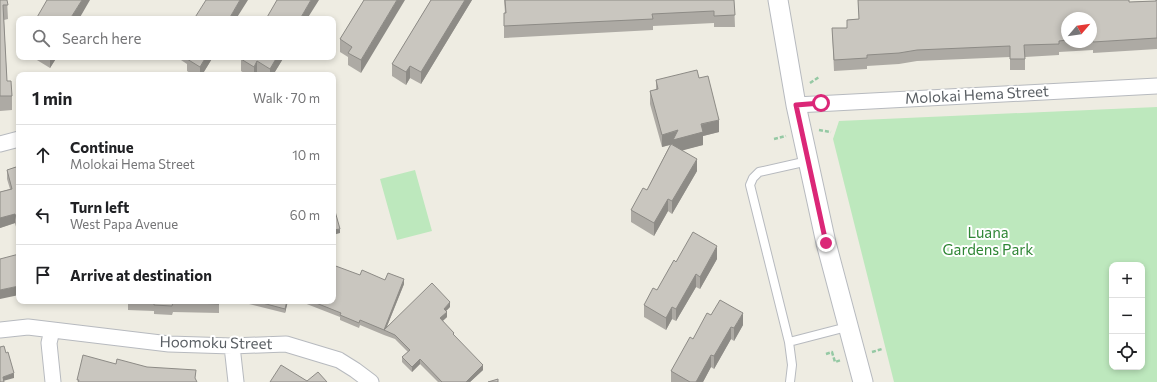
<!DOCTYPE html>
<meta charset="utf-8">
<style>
body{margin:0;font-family:Commissioner,sans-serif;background:#f6f6f6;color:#202124}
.controls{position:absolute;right:12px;bottom:12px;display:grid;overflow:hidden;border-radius:8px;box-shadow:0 2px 6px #0003}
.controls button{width:36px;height:36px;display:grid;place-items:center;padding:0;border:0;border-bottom:1px solid #e0e0e0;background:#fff;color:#202124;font:20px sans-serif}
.compass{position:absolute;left:1061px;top:12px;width:36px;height:36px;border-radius:50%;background:#fff;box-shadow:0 2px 6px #0003;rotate:61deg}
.stop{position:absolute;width:12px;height:12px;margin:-9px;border:3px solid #db2777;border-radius:50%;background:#fff}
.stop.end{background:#db2777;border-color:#fff;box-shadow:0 1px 4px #0008}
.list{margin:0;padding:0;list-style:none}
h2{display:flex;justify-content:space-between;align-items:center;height:52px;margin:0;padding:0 16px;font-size:17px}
h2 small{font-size:13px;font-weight:400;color:#757577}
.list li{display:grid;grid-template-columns:26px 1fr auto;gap:12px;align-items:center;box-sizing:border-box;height:60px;padding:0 16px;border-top:1px solid #e0e0e0}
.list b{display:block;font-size:15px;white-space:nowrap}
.list p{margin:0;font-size:13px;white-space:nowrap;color:#757577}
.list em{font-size:13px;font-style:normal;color:#757577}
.icon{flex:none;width:22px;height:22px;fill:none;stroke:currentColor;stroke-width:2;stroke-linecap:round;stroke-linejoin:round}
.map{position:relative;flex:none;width:1157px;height:382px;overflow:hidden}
.search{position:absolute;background:#fff;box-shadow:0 2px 6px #0003;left:16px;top:16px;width:320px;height:44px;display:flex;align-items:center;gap:10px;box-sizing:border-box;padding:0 14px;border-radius:8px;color:#757577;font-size:15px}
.panel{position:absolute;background:#fff;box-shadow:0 2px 6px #0003;left:16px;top:72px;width:320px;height:232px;border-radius:8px}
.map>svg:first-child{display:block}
.green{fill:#bde8bd;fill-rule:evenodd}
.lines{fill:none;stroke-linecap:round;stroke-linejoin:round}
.service-casing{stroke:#b7babf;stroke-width:10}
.minor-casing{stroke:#b7babf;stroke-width:17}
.tertiary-casing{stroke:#b7babf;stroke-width:21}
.path{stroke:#95c9a4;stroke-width:2.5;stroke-dasharray:4 2;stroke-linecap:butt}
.service{stroke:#fff;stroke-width:8}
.minor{stroke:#fff;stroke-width:15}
.tertiary{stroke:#fff;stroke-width:19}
.wall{fill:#adaaa4;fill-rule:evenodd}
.shaded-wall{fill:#8d8b86}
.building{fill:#c9c6bf;stroke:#8d8b86}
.route{stroke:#db2777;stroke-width:5}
.labels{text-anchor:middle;stroke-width:4;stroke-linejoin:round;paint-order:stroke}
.street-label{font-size:15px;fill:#5a5f64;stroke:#fff}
.park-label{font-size:15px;fill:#2f8635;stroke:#fff}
</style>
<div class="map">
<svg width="1157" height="382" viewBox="0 0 1157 382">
<rect width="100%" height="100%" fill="#eeece2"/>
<path class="green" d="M1157,107V382H894L833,139L839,121ZM1112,265H1142V367H1112Z
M415,170L432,231L397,240L380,179Z"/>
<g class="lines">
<g class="service-casing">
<path id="service" d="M789,342L847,327
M790,382L792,365L789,342L750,185L753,178L759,172L808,161"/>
</g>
<g class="minor-casing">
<path id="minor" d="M796,105L1157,86
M0,144L19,139
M0,330L28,327L169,344L232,346L286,344L339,360L355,370L371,382
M52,330L49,343L53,382
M232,346L236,382"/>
</g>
<g class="tertiary-casing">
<path id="tertiary" d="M778,0L796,105L826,243L863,382"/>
</g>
<path class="path" d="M810,83L819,77
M819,130L831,132
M774,139L786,136
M872,352L882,349
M826,354L832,352L835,362L841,360"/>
<use href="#service" class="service"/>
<use href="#minor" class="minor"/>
<use href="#tertiary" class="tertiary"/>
</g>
<path class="wall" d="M0,0H7L8,19L4,20L7,81L12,96V110L0,111Z
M364,0L361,73L348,65V57L340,52V39Z
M431,0H472L421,84L410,78L406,85L392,76V64Z
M504,0H734L735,27H714V23L653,26V30L504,38V13H505Z
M858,0H1129V2L1156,1V0H1157V49L1093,53V50L1059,52V55L1025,57V70H1010V57L917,61L899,64L867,66V69L834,71L832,28H847V20L859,19ZM1067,18H1091V42H1067Z
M32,57H57L50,68Z
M178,57H213L202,75H193L187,71V64L178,58Z
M284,57L273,75H259L257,73L256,75H247L241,71V59Z
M699,78L719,132L703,136V145L682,150L697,171L672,214L668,211L654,236L631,222V210L647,190L670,145L662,147L650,104V91L656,90V80Z
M19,166V238L15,223L0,228V192L10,189L7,179V170Z
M717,259L700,289L696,287L676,321L672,319L666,330L644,317V305L657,290L676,262Z
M360,275L404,284L386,329L450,307L446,311L447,317L443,321L454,336L483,370L470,382H438L420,364L412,372L402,362V357L408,352L395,339L384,335V333V335L360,325L359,328L340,320V317L299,301H333Z
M128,301H219V313L173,312L172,315L154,314V311L128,310Z
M237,301H288L285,313Z
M711,315L743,325L734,341L731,339L714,369L711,367L703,382H671V371L693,339Z"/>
<path class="shaded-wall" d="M82,0H90L79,19H70Z
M240,0H248L236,19H229Z
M311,0H319L307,19H300Z
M397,0H405L361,73V60Z
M465,0H472L421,84V72Z
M50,57H57L50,68Z
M206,57H213L202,75H200V67Z
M277,57H284L273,75H270V69Z
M257,61V73L256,75H254V67Z
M410,66V78L406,85V72Z
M719,120V132L703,136V145L673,153V144L662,147V135Z
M697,159V171L672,214V201Z
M668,199V211L654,236V223Z
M15,214V223L0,228V218Z
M340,229V233L333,235V230Z
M717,246V259L700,289V277Z
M696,274V287L676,321V309Z
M404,279V284L385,331L384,330V335V330Z
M19,286V295L0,299V290Z
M287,301H288L285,313V309Z
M450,302V307L444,313V309Z
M672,307V319L666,330V318Z
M447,312V317L440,323V318Z
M743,313V325L734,341V328Z
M731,327V339L714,369V356Z
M711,355V367L703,382H696Z
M420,359V364L412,372V367Z
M483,365V370L470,382H466Z
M14,373V378L3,381V377Z"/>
<path class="building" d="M0,0H7L8,5H3L7,81H11L12,96H0Z
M47,0H82L70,19H36Z
M206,0H240L229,19H194Z
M277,0H311L300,19H266Z
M364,0H397L361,60L348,53L352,47L340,39Z
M431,0H465L421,72L410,66L406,72L392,64Z
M505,0H734L735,15L714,16V11L652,14L653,19L504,26V13H506Z
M858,0H1129V2L1156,1V0H1157V38L1093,42V39H1091V18H1067V40L1059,41V44L1024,45L1025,59H1010V46L917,50L899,53L867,55V58L834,60L832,28H847V20L859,19Z
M188,57H206L200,67L187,59Z
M243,57H277L270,69L257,61L254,67L241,59Z
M697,70L699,78L708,76L719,120L701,124L703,132L673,140L678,130L662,135L650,91L658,89L656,80Z
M671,144L697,159L672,201L668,199L654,223L631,210L643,188L647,190Z
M19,166V229L15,214L0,218V192L12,189L7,170Z
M333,204L340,229L333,230Z
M693,232L717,246L700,277L696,274L676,309L672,307L666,318L644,305L653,288L657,290L674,260L676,262Z
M19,254V286L0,290V259Z
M333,265L360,275L362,270L385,280L388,273L404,279L384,330L360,320L359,323L340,315L341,313L311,301H333Z
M432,283L450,302L444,309L447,312L440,318L454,333L453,334L483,365L466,382H442L420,359L412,367L402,357L410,350L395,335L384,330Z
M720,300L743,313L734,328L731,327L714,356L711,355L696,382H690L671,371L690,337L693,339L707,313L711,315Z
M134,301H219V304L173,302L172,306L154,305V302Z
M255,301H287L285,309Z
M4,346L6,353L8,352L14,373L3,377L4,382H0V347Z
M83,355L116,364L117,359L147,367L196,370L195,378L197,382H78L79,380H77Z
M281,365L307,381L318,372L327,382H270Z
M498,379V382H488Z"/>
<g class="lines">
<path class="route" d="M821,103L796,105L826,243"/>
</g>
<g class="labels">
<g class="street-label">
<text transform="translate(977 95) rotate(-3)" y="5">Molokai Hema Street</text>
<text transform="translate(216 343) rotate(1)" y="5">Hoomoku Street</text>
</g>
<g class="park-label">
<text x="988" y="238">Luana<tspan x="988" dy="17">Gardens Park</tspan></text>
</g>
</g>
</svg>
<div class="controls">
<button>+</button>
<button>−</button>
<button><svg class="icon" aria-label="locate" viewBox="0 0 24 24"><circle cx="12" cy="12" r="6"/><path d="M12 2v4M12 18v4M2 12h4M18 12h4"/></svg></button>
</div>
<svg class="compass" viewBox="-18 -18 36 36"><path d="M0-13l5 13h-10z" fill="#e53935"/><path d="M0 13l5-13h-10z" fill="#757577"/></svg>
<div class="stop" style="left:821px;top:103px"></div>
<div class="stop end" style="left:826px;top:243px"></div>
<div class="search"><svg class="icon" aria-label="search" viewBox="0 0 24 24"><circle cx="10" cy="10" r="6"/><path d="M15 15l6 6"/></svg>Search here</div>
<section class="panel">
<h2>1 min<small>Walk · 70 m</small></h2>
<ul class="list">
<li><svg class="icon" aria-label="ahead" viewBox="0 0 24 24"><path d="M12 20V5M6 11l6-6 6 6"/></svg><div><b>Continue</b><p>Molokai Hema Street</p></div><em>10 m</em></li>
<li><svg class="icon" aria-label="left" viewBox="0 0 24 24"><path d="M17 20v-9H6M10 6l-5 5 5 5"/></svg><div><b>Turn left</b><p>West Papa Avenue</p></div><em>60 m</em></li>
<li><svg class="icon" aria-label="arrive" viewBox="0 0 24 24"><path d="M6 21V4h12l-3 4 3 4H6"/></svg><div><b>Arrive at destination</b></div></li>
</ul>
</section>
</div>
